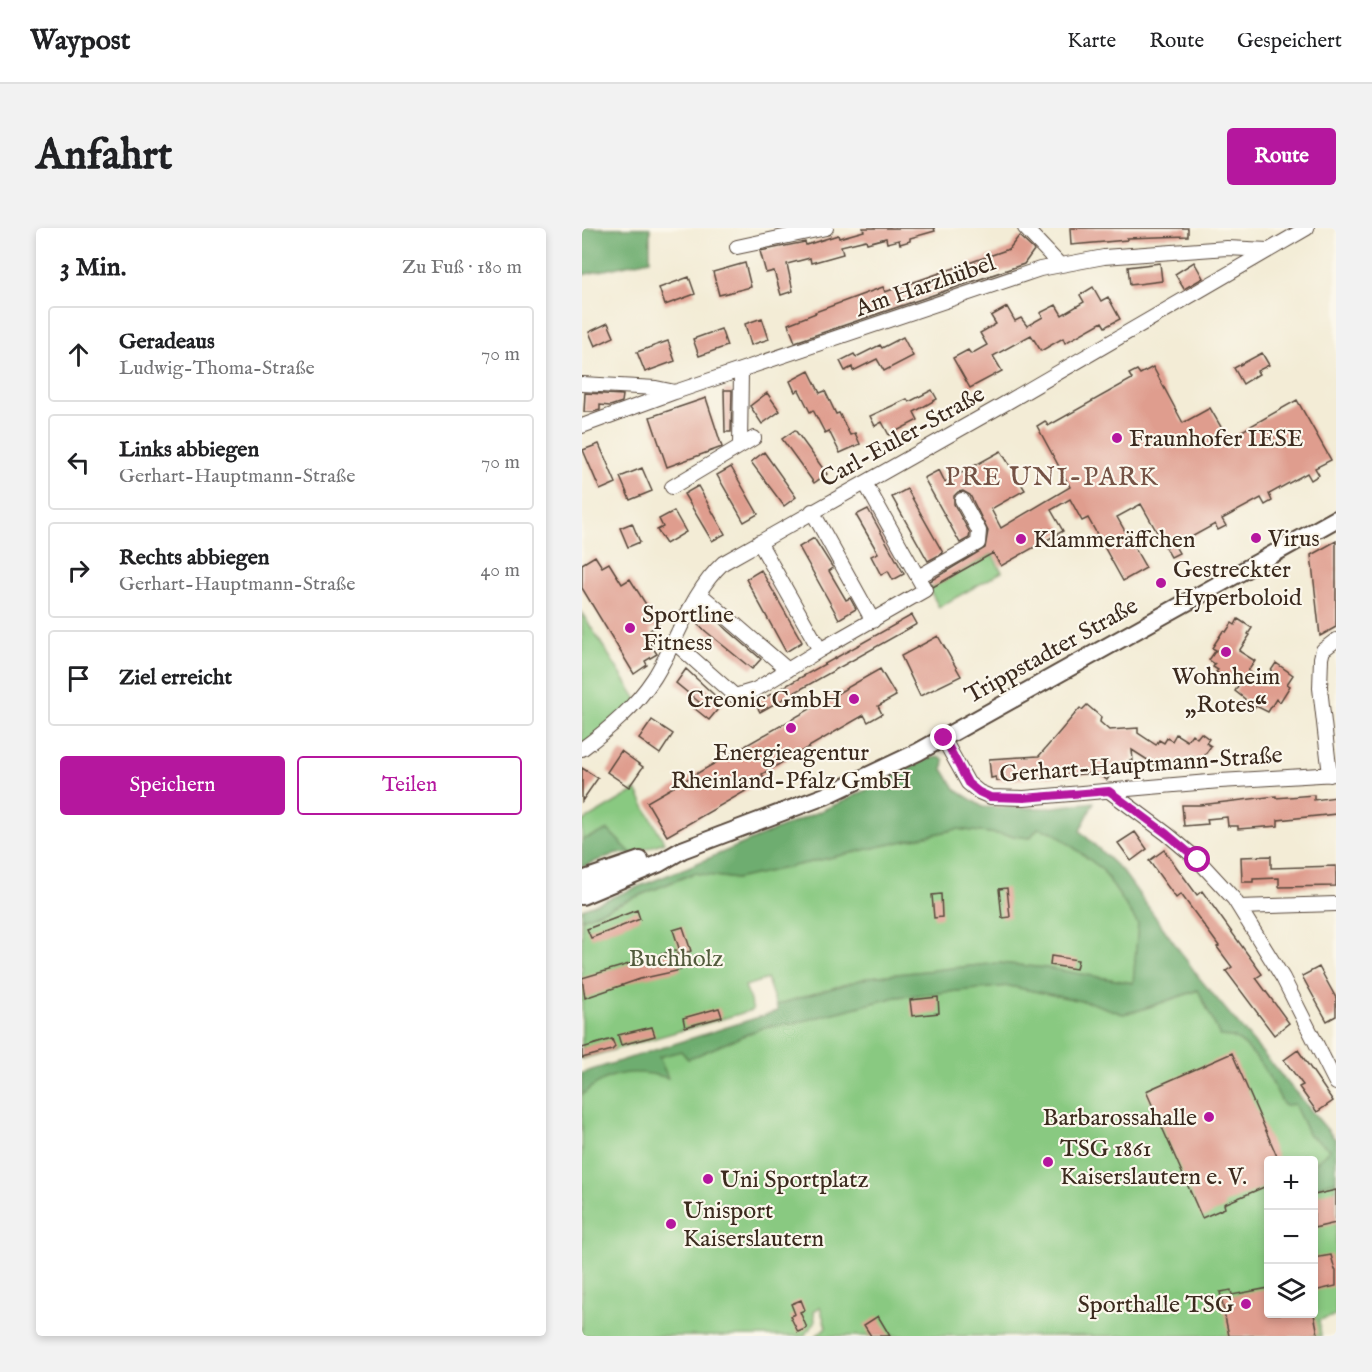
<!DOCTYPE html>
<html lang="de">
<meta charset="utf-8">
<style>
body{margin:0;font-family:"IM FELL English",serif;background:#f2f2f2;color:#202124}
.controls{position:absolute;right:18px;bottom:18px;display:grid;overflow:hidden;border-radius:6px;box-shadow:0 3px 9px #0003}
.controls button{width:54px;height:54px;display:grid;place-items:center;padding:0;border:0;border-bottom:2px solid #e0e0e0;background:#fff;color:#202124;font:30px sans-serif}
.stop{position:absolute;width:18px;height:18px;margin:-14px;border:4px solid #b5179e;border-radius:50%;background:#fff}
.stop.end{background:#b5179e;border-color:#fff;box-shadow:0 2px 6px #0008}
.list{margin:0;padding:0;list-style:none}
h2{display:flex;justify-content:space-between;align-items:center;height:78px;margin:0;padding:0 24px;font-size:26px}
h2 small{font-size:20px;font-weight:400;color:#757577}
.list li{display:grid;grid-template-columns:39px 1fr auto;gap:18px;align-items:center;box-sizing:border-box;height:96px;margin:0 12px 12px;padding:0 12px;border:2px solid #e0e0e0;border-radius:6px}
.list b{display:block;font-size:22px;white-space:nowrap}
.list p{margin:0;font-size:20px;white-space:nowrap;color:#757577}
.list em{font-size:20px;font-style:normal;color:#757577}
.actions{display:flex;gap:12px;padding:18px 24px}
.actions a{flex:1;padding:14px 0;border:2px solid #b5179e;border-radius:6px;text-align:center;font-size:21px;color:#b5179e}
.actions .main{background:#b5179e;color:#fff}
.icon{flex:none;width:33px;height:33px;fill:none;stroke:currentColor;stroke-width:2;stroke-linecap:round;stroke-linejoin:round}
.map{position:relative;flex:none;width:754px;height:1108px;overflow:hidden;border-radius:6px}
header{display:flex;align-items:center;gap:36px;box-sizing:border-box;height:84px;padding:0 30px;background:#fff;border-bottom:2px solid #e0e0e0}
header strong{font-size:28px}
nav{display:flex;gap:33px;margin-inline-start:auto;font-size:21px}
.intro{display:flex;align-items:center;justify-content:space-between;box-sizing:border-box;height:144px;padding:0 36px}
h1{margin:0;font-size:42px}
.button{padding:15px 27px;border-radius:6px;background:#b5179e;color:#fff;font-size:21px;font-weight:700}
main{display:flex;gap:36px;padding:0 36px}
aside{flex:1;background:#fff;border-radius:6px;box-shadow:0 3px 9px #0003}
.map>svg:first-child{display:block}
.green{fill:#89c981;stroke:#627a50;stroke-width:1.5}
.forest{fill:#6ead6f;stroke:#546c46;stroke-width:1.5}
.building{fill:#df9d8e}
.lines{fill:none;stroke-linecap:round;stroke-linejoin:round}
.minor-casing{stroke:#57473a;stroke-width:16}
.major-casing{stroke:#57473a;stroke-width:20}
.minor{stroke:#fff;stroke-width:14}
.major{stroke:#fff;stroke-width:16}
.route{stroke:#b5179e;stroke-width:8}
.poi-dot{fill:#b5179e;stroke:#fbf7ec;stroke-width:2}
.labels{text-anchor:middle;stroke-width:4.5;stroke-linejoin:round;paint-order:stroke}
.street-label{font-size:24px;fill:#3b2a1e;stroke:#fbf7ec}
.poi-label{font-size:24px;fill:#3b2a1e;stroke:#fbf7ec;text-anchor:start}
.park-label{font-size:24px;fill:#525a3c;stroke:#fbf7ec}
.neighbourhood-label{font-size:26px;letter-spacing:1.5px;fill:#745245;stroke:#fbf7ec}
</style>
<header>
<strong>Waypost</strong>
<nav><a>Karte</a><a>Route</a><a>Gespeichert</a></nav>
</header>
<div class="intro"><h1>Anfahrt</h1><a class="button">Route</a></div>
<main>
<aside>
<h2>3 Min.<small>Zu Fuß · 180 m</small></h2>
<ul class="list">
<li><svg class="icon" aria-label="ahead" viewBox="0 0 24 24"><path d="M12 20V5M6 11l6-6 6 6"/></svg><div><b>Geradeaus</b><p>Ludwig-Thoma-Straße</p></div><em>70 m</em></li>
<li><svg class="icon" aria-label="left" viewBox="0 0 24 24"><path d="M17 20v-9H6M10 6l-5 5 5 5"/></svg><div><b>Links abbiegen</b><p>Gerhart-Hauptmann-Straße</p></div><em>70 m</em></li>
<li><svg class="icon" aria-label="right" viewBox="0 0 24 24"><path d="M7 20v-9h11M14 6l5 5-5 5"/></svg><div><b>Rechts abbiegen</b><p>Gerhart-Hauptmann-Straße</p></div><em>40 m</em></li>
<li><svg class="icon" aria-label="arrive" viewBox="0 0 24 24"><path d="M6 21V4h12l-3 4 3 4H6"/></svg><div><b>Ziel erreicht</b></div></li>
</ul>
<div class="actions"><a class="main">Speichern</a><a>Teilen</a></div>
</aside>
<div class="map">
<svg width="754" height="1108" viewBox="0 0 754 1108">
<rect width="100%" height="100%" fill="#fbf7ec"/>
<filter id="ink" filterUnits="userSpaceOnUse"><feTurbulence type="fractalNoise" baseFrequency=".0167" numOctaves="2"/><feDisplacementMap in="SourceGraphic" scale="12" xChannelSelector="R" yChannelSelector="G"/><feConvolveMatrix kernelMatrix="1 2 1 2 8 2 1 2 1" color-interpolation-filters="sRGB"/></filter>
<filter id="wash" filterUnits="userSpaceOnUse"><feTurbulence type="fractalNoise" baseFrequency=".008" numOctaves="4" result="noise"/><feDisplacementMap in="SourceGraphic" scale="24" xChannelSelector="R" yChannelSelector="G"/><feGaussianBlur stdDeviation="1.35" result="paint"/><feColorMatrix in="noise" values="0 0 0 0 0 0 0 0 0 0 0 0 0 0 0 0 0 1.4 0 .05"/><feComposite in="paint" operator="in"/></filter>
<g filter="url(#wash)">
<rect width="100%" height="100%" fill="#f3ecd6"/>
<path class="green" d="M410,326L420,344L357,379L347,361Z
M0,385L56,473L0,521Z
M54,562L82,614L50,626L26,602L0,612V594Z
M456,600L471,604L520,641L556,696L552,755L464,740L417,735L288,749L194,777L185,751L163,758L171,782L0,831V691L112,645L154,651L375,601L448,610Z
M427,758L510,775L541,786L558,782L617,762L638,808C642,808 648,808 652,810C674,820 692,857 702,877L712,875L727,907L748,921L732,936V932H686V1086H732V959L754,953V1088L737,1092L739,1108H234L244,1099L238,1079L232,1083L233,1094L222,1108H0V845L99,823L106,831L182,799L213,795L314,769Z"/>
<path class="forest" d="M0,0H68V32L0,47Z
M359,529L362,532L361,541L374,562L401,579L464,580L512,574L498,603L541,644L618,751L754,912V953L732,959V936L748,921L727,907L712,876L702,878C692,857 674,821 652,810C648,808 642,809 638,808L616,762L558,782L541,786L510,775L427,758L314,769L213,795L182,799L106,831L99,823L77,829L86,850C53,840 25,843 0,867V845L196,783L194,777L288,749L417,735L464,740L551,755L556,696L520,641L471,604L456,600L448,610L375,601L154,651L112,645L0,691V681L106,639L262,573L348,530Z
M26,602L50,626L35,625L0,639V612Z"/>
<g id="blocks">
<path class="building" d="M281,0H352L353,3L328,10V13L318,16L317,12L305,15L304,10L285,15L284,12L259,18L261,26L229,35L228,30L205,36L211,63L199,67L192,43L184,45L178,23L223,14L224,17L256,7L257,10L282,3Z
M488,0H606V8L545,10V12L489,17Z
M437,8L452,22L442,36L213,114L206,96L234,85L233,84L301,59L303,64L427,21Z
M612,34L621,50L602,61L593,46Z
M163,35L169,59L137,67L131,44Z
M578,35L580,53L548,57L546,39Z
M107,49L113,66L83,77L77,60Z
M511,59L519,73L526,69L538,91L523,99L520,94L483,115L481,110L459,123L449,107L411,128L420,143L388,160L371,130L386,122L389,126L405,117L398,105L414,96L409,88L425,79L433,93L439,90L445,98L461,89L458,85L474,77L480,87L502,74L498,67Z
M180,90L187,111L169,117L163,96Z
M26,95L32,109L13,118L7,104Z
M139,101L145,118L117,128L111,111Z
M321,109L331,128L302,143L295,131L271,143L270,139L263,143L258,133L272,126L274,129L298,117L300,120Z
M86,113L93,133L63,144L55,124Z
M680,125L687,137L675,143L677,146L661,156L652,140Z
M571,139L601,195L628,180L646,211L715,172L749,232L733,240L737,247L729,252L725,245L687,266L690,273L683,277L679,270L640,291L644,298L636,302L633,296L593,318L597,325L589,329L559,276L535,289L564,340L541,353L506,290L500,293L488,271L469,282L481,303L419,338L411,325L351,359L348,353L403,320L406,303L388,267L381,263L376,264L372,268V276L388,305L387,310L378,315L342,250L357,242L363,254L419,223L443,262L409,281L419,300L488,259L455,198L463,193L466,198L550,151L547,146L555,142L558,146Z
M227,143L238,165L243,163L254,186L257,185L268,207L273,205L278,216L258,225L247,203L243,205L231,182L228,184L217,162L213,164L208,153Z
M142,162H150L149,204H143Z
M350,162L355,171L332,184L336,192L307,207L300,194L293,198L288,188L325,171L327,174Z
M3,165L41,167L40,174L28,178L18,177V182L11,184H2Z
M185,165L198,183L180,196L168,178Z
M124,170L140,219L85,239L68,189Z
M213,202L245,246L232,255L200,211Z
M17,216L34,255L18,262L1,222Z
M182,224L214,269L202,278L169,234Z
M149,239L176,286L162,294L135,247Z
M60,240L70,263L48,272L38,249Z
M116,258L143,306L130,313L102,266Z
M325,261L361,325L346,333L310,269Z
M286,281L322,346L311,352L306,343L299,347L289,328L296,325L274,287Z
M92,283L104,304L84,316L75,302L81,299L77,291Z
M50,295L58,314L46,319L38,300Z
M232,310L251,340L247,343L264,372L268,370L274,381L257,391L217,319Z
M754,313V399L738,408L729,327Z
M13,328L20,339L27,335L40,356L48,351L77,397L68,402L73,411L67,414L75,426L63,433L65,437L52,446L0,360V336Z
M179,342L220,414L204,424L164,351Z
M126,385L179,431L170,441L116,397Z
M330,387L335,396L178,484L173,475Z
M656,391L670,400L666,406L668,407L657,423L673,433L666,443L682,453L694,435L711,447L705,456L708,458L698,474L694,471L686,484L674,478L672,480L662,473L663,471L653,463L656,458L634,444L636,442L631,439L633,436L627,432L634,422L630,420L641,403L644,404L650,395L653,397Z
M356,408L379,448L338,468L319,428Z
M104,441L141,475L127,492L112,480L117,474L94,455Z
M298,441L314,468L296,478L300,486L286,494L282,487L180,546L183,552L85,608L65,574Z
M505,477L519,489L518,494L527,502L556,500V505L574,517L577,512L582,515L585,510L590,513L594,506L605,513L610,506L615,510L619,505L627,511L624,515L629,518L618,534L611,529L607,535L602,531L600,535L595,532L591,537L585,534L583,538L578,535L575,538L550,522L551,533H547L548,538L543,539L538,545L529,546L525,552L514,545L415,553L414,549L409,550L407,531L457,528L498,480L500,482Z
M70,492L91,506L78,526L57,511Z
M39,523L61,539L47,559L25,544Z
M0,540L16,550L0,573Z
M732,567V572L754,569V586L696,592V598L656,601V598H646L645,589L625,591L626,596L602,598L600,577H618L694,568V570Z
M553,604L565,621L549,633L536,615Z
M582,622L615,667L620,663L680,746L674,750L707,795L692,807L644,743L650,739L635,719L637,718L599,666L594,670L567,633Z
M689,628V640L754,638V658L697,659V650L671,651V654H660L659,629Z
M425,660L428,689L420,690L417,661Z
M359,666L360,689L352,690L350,667Z
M55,682L58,691L9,710L5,701Z
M101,699L109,723L99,726L91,702Z
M94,722L99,742L58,751L3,770L0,750Z
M469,728L496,732L494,741L468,737Z
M737,739L754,770V788L745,793L720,748Z
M356,769L357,785L330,788L328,772Z
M137,780L140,789L103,799L101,790Z
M70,799L73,808L39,817L36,807Z
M30,811L33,819L30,822L0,830V820Z
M716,822L751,873L735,884L717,859L721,857L702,832Z
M650,825L697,933H687V957L642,976L643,980L620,990L564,863Z
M754,962V995L732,1000V967Z
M749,1027L753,1042H754V1058L732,1063V1030Z
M687,1060V1086H732L736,1106L727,1108H647L638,1064L649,1062L650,1067Z
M219,1072L223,1082L218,1084L225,1100L216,1104L208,1088L213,1086L209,1076Z
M296,1088L308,1108H289L282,1097Z"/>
</g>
</g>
<g filter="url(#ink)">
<use href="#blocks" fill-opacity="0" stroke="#57473a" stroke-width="1.5"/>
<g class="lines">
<g class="minor-casing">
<path id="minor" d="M443,0L478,37
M155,19L244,0
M0,156L74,160L93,164
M0,198L93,164L458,41L522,29L645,20L686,22
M158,218L159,143
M90,259L172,210
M230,283L291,393
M177,314L238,422
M336,349L396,315L397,303L380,272
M117,365L206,442
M92,414L153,468L173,462L238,422L343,362L283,255
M361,510L386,555L397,564L409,569L442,570L638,553L754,546
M0,521C28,500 53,479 72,450C96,412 108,366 141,335L417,179L725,0
M748,547L738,460L739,430L741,422L754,412
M527,563L585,606L616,632L652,671L701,750L754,855
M657,679L754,676"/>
</g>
<g class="major-casing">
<path id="major" d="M0,652L58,632
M0,668L76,636L100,622L243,568L336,524L754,291"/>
</g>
<use href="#minor" class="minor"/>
<use href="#major" class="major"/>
</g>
</g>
<g class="lines" filter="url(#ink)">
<path class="route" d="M362,510L386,555L397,564L408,569L442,570L527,563L585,606L616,632"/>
</g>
<g class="poi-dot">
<circle cx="535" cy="210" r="6"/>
<circle cx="674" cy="310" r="6"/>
<circle cx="439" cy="311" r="6"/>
<circle cx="579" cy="355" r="6"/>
<circle cx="48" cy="400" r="6"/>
<circle cx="644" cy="424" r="6"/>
<circle cx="272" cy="471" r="6"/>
<circle cx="209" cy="500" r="6"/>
<circle cx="627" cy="889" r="6"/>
<circle cx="466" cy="934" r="6"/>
<circle cx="126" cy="951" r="6"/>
<circle cx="89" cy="996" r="6"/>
<circle cx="664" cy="1076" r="6"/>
</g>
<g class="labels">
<g class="street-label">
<text transform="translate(343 57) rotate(-19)" y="8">Am Harzhübel</text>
<text transform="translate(320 208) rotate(-29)" y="8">Carl-Euler-Straße</text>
<text transform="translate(469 422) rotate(-29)" y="8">Trippstadter Straße</text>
<text transform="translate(559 536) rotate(-4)" y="8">Gerhart-Hauptmann-Straße</text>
</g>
<g class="poi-label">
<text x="547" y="218">Fraunhofer IESE</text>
<text x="686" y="318">Virus</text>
<text x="451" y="319">Klammeräffchen</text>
<text x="591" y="349">Gestreckter<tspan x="591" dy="28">Hyperboloid</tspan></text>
<text x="60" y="394">Sportline<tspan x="60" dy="28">Fitness</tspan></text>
<text x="644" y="456" text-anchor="middle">Wohnheim<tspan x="644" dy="28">„Rotes“</tspan></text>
<text x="260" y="479" text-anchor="end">Creonic GmbH</text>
<text x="209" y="532" text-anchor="middle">Energieagentur<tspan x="209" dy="28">Rheinland-Pfalz GmbH</tspan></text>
<text x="615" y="897" text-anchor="end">Barbarossahalle</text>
<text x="478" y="928">TSG 1861<tspan x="478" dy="28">Kaiserslautern e. V.</tspan></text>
<text x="138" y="959">Uni Sportplatz</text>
<text x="101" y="990">Unisport<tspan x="101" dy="28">Kaiserslautern</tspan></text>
<text x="652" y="1084" text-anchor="end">Sporthalle TSG</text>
</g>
<g class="park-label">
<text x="94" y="738">Buchholz</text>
</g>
<g class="neighbourhood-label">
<text x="470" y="257">PRE UNI-PARK</text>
</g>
</g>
</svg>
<div class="controls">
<button>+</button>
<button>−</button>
<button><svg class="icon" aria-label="layers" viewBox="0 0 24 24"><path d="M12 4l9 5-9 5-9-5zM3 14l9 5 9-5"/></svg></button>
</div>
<div class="stop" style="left:616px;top:632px"></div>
<div class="stop end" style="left:362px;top:510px"></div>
</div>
</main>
